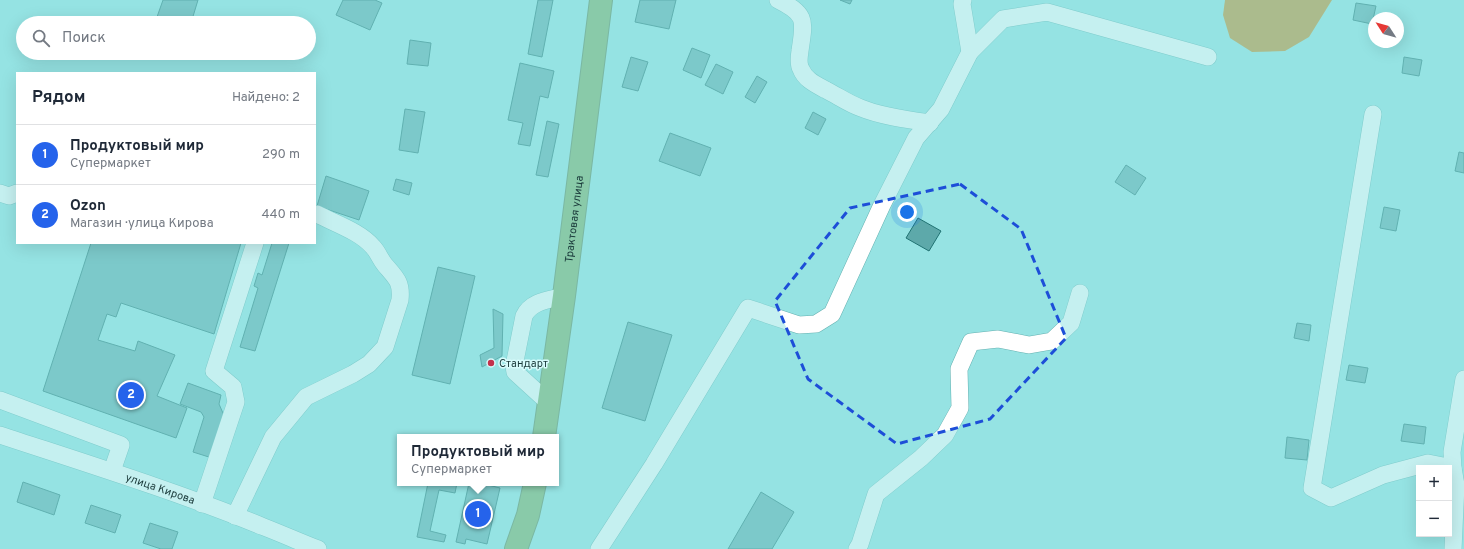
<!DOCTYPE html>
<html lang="ru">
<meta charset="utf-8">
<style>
body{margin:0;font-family:Overpass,sans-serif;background:#f2f2f3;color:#1f2937}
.controls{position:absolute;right:12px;bottom:12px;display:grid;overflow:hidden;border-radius:0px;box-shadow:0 4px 16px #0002}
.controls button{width:36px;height:36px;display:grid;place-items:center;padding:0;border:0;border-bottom:1px solid #e0e1e3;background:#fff;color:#1f2937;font:20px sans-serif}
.compass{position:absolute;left:1368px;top:12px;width:36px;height:36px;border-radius:50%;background:#fff;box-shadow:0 4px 16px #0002;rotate:306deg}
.you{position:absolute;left:907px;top:212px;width:14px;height:14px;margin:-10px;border:3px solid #fff;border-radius:50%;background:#1a73e8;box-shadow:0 0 0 6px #1a73e833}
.badge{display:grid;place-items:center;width:26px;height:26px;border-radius:50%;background:#2563eb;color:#fff;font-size:13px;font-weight:700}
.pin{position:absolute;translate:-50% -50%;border:2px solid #fff;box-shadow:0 1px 4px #0006}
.popup{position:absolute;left:397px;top:434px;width:162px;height:52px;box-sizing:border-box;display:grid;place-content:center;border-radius:0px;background:#fff;filter:drop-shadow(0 1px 3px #0005);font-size:13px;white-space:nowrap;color:#747a83}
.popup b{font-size:15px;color:#1f2937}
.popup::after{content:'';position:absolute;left:50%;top:100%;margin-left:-8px;border:8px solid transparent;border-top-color:#fff}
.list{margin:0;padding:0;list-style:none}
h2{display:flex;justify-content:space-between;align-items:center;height:52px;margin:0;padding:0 16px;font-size:17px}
h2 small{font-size:13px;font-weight:400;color:#747a83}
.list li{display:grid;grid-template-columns:26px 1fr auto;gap:12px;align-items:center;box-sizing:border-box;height:60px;padding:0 16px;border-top:1px solid #e0e1e3}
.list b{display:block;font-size:15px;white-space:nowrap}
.list p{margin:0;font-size:13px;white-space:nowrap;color:#747a83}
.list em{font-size:13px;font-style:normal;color:#747a83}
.icon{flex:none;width:22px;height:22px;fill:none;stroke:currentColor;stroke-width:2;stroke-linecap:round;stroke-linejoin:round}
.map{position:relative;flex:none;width:1464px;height:549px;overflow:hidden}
.search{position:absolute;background:#fff;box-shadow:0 4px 16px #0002;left:16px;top:16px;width:300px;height:44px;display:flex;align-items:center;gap:10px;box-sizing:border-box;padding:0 14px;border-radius:22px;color:#747a83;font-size:15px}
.panel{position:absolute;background:#fff;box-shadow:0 4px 16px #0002;left:16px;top:72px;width:300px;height:172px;border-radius:0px}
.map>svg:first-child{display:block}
.forest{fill:#c68b25}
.building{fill:#5da9aa;stroke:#217373}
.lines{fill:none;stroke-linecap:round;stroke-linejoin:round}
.minor-casing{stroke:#64b1b1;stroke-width:18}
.highway-casing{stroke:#598355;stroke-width:24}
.minor{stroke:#fff;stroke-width:17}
.highway{stroke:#7baa63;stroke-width:22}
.marked{fill:none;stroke:#1d4ed8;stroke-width:3;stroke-dasharray:8 5;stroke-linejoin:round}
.poi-dot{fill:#c3324c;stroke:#d8fcfc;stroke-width:1.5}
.labels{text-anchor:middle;stroke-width:3;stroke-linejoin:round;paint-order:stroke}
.street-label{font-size:11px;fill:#1b3b3b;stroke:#d8fcfc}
.poi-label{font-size:11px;fill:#1b3b3b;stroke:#d8fcfc;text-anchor:start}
</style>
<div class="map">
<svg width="1464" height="549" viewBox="0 0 1464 549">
<rect width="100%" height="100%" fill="#96e3e3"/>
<path class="forest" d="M1225,0H1332L1309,37L1285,51L1252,52L1230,38L1223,15Z"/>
<path class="building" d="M163,0H198L191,23H175L157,17Z
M343,0H375L382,3L370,30L336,15Z
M538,0H553L542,57L528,54Z
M640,0H676L669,29L635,22Z
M840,0H852L850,4Z
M1356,3L1376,6L1372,24L1353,20Z
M410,40L431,43L428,66L407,64Z
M692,48L710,55L701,78L683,70Z
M631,57L648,62L638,91L622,87Z
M1404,57L1422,60L1419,76L1402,73Z
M520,63L554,71L548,98L540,96L530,146L518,144L523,123L508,120Z
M716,64L733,72L723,94L705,85Z
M757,76L767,82L755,103L745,97Z
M405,109L425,112L418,153L399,150Z
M813,112L826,119L818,135L805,128Z
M547,121L559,124L548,177L536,175Z
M670,133L711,148L700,176L659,161Z
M1459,152L1464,153V173L1455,171Z
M1126,165L1146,178L1135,195L1115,182Z
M326,176L369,191L359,220L317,206Z
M396,179L412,183L409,195L393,190Z
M1384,207L1400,210L1396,231L1380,228Z
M918,218L941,231L929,251L906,238Z
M91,243H241L214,334L121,303L116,317L107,314L98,340L135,351L138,341L175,355L157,396L187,408L176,438L43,391Z
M272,243H289L255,351L240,347L258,288L254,286L258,273L262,275Z
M438,267L475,276L450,384L412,375Z
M493,309L503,314L502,356L482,367L480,355L494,348Z
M628,322L672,335L645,421L602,408Z
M1297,323L1311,325L1309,341L1294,338Z
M1349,365L1368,368L1365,383L1346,380Z
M188,383L221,395L219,404L226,420L212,458L193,452L204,417L201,412L180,404Z
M1404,424L1426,427L1424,444L1401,441Z
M1287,437L1309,440L1307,460L1285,458Z
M23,482L60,495L54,515L17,502Z
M428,483H457L455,493L439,490L430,531L446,535L444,542L417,537Z
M469,483H488V485L500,488L487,544L466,539L465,544L456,542Z
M761,492L794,512L772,549H728Z
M91,505L121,515L115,533L85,523Z
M150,523L178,532L172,549H161L143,543Z"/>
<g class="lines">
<g class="minor-casing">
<g id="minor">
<path d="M778,0C808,15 804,21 800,51C799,57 798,64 801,69C805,80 817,85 826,90C838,96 849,104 861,108C880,116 909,120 930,123"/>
<path d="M963,0L962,4L970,52"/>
<path d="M1373,114L1312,488L1331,498L1383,475L1428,463L1453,468"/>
<path d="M0,193L9,196L17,193"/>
<path d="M0,400L121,445L112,471"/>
<path d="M549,403L515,372L514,366L524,316C531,301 549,300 564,296"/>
<path id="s1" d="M0,435C88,464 178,492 264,527C282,534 300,542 318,549"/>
<path d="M202,504L236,402L233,387L214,371L255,243"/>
<path d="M235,516L273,437L306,397L353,374L369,364L385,347L400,300C402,282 396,278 385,265C380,259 378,252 373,247C361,232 334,223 317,214"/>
<path d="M599,549L654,464L748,308L799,325L816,324L832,314L882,205L916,138L941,109L970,52L1003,19L1047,12L1208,57"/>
<path d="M857,549L860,544L876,494L921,458L945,435L960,408L959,369L971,342L998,339L1029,345L1052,341L1071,323L1080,293"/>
<path d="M1453,549L1456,485L1453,468L1452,452L1464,379"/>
</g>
</g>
<g class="highway-casing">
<g id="highway">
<path id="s2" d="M544,437L564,296L601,0"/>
<path d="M516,549L528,515L535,483"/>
</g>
</g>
<use href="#minor" class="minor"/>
<use href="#highway" class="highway"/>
</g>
<path d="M0 0H1464V549H0ZM960,184L1021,229L1066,338L990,419L897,444L808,379L775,301L850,208Z" fill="#96e3e3" fill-opacity=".55" fill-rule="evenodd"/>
<path class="marked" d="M960,184L1021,229L1066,338L990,419L897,444L808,379L775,301L850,208Z"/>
<circle class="poi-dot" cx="491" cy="363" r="4"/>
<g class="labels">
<g class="street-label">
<text dy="4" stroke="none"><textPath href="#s2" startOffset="220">Трактовая улица</textPath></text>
<text dy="4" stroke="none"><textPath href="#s1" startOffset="169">улица Кирова</textPath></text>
</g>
<g class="poi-label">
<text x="499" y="367">Стандарт</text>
</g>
</g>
</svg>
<div class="controls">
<button>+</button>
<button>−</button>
</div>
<svg class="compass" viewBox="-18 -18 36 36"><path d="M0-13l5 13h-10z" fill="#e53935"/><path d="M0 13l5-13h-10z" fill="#747a83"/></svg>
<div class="you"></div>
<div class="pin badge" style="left:478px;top:514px">1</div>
<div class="popup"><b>Продуктовый мир</b>Супермаркет</div>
<div class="pin badge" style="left:131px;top:395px">2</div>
<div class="search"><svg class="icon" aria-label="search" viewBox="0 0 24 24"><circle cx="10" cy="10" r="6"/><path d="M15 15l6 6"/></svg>Поиск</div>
<section class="panel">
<h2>Рядом<small>Найдено: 2</small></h2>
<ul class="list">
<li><span class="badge">1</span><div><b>Продуктовый мир</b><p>Супермаркет</p></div><em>290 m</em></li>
<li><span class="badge">2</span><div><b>Ozon</b><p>Магазин · улица Кирова</p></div><em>440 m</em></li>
</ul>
</section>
</div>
